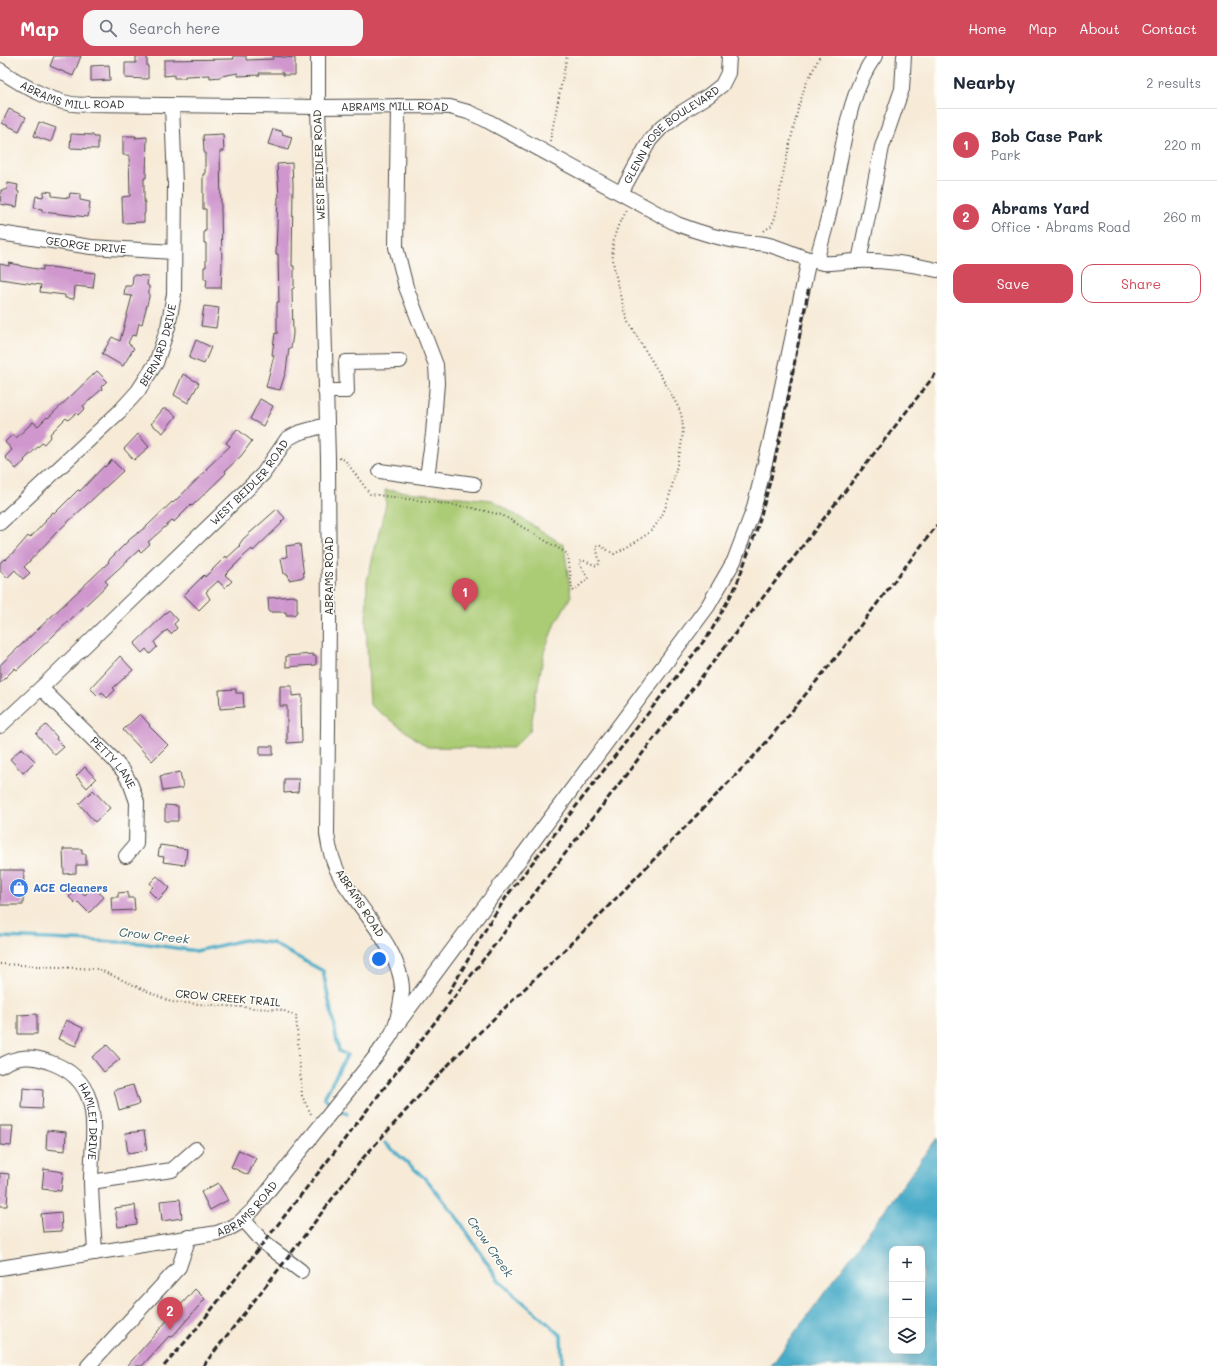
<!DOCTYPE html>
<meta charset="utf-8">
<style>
body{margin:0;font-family:Mali,sans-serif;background:#f6f6f7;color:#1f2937}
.controls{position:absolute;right:12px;bottom:12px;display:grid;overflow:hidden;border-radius:8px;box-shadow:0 4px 16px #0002}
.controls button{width:36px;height:36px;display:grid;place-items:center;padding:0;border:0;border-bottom:1px solid #e0e1e3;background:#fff;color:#1f2937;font:20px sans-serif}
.you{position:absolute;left:379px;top:903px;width:14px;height:14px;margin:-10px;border:3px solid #fff;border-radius:50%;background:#1a73e8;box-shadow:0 0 0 6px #1a73e833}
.badge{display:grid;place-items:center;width:26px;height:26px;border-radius:50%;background:#d1495b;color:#fff;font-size:13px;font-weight:700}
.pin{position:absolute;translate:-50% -33px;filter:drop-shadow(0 1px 2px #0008)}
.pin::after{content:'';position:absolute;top:21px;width:14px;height:12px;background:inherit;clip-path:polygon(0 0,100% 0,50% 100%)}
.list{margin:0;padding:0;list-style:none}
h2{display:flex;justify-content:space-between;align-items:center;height:52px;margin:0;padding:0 16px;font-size:17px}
h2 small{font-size:13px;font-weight:400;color:#747a83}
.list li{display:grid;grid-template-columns:26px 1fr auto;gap:12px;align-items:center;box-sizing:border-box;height:72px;padding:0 16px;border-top:1px solid #e0e1e3}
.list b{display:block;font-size:15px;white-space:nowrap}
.list p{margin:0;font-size:13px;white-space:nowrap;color:#747a83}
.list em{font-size:13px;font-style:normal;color:#747a83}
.actions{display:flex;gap:8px;padding:12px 16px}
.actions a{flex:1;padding:9px 0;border:1px solid #d1495b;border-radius:12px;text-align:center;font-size:14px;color:#d1495b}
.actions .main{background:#d1495b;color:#fff}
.icon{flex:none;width:22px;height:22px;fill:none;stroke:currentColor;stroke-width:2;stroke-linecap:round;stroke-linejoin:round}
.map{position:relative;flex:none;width:937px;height:1310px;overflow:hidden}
header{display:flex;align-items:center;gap:24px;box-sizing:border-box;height:56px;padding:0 20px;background:#d1495b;color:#fff}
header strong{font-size:19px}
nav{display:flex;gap:22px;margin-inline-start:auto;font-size:14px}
.search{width:280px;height:36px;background:#f6f6f7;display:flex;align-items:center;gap:10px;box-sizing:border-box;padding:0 14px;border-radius:12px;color:#747a83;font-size:15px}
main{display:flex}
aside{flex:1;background:#fff}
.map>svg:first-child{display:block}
.green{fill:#abcb74;stroke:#6b7b50}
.water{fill:#49acc8;stroke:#3a6c7a;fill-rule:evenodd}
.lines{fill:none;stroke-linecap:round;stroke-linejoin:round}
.stream{stroke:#49acc8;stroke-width:3.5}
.building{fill:#cf97cd}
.minor-casing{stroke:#4a4845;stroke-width:16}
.path{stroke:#4a4845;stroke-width:2;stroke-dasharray:1 3;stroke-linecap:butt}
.minor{stroke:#fff;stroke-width:14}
.rail{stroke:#2b2b2b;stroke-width:3;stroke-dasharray:6 3;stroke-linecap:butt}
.labels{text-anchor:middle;stroke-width:3.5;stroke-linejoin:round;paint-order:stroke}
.street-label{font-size:11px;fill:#2b2b2b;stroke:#fdfcf7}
.shop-label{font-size:11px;font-weight:bold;fill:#366cbe;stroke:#fdfcf7;text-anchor:start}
.water-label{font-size:12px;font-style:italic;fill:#375f6a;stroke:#fdfcf7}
</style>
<header>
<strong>Map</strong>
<div class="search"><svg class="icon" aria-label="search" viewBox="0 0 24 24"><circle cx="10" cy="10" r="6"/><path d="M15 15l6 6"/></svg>Search here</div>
<nav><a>Home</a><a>Map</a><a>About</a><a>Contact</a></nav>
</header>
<main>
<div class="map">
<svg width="937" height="1310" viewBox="0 0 937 1310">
<rect width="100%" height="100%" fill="#fdfcf7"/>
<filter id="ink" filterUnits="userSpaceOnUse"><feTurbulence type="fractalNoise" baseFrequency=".025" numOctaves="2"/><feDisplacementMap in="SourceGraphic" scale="8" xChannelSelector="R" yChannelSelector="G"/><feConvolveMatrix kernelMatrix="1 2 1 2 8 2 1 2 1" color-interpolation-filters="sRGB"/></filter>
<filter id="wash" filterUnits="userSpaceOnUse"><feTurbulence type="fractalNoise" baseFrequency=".012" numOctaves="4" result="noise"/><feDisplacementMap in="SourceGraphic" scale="16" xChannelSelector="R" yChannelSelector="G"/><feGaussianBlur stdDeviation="0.9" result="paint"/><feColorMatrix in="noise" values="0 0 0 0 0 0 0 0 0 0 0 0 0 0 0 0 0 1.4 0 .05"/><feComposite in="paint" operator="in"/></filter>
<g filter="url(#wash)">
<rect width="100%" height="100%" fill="#f7ebd8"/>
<path class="green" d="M385,434L492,444L564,489L571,540L554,570L544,596L530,675L513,692L427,691L370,649L366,571L367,525L386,448Z"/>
<path class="water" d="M937,1082V1310H771ZM892,1193H922V1295H892Z"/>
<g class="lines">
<path class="stream" d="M0,881L141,887L196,895L244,884L272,887L323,915L339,995L347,999L324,1042L333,1048
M337,1052L347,1058
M385,1087L428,1125L459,1164L499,1225L561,1279L562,1306L564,1310"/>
</g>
<g id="blocks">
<path class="building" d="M54,0H81L73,20L50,10Z
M136,0L147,1V10H148V23L125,22V7H136Z
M233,0H246V4L273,3V0L295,2V19H283V17H259L260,19L238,20V17L221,20V21L210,22V19L185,20V22H174V19L164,20V4L234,3Z
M109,9L110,24L91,25V10Z
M9,53L26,61L19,75L2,67Z
M39,66L56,72L51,86L34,80Z
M273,73L283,76L282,78L292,81L288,94L268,88Z
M71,78L93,79L94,81H98V93L70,92Z
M223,78L224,95H220L222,210L221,232H206L207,223H204V211H206V187H204V175H206V153H203V118H205V96H204L203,79Z
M123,80H136L135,82L147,81L146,122H144V146H145V157L144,158V166L123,167L122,141L130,140L129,99H123Z
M292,107L293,128L292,210H294V232L292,233L293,278L291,292H289L286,315L280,334L266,331L274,299H272L275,277L277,278V246H279L278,198H276L278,141H279L277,108Z
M8,127L18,129L17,135L19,136L17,151L0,148L1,134H7Z
M44,135L52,136V140L69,142L70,137L80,138V144L90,146L88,161L42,156V153L34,152L36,140L43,141Z
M9,207L20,209V210L43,214V210L95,217L93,232L75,230L74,243L65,242V239L40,236L41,229L0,223V208L9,210Z
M133,219L148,220L147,229L149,230V241L142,268L139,267L136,280L132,279L128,287L134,292L123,310L102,298L112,281L120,285L132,240L124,239L125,230H132Z
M204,250L219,252L216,272L201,270Z
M196,284L211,291L204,308L189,302Z
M97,315L107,325L101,331L102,333L83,350L85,352L78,359L76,357L68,364L66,362L50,378L51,380L44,388L42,387L24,404L25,405L16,413L5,401L12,394L5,386L13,378L16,382L33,366L38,370L47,361L48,362Z
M183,318L199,327L188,347L174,339Z
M260,343L273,350L263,370L250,363Z
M163,353H167L176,360L163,377L151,368Z
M237,373L252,385L241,400L225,415L226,417L192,450L191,449L174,466L173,464L148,486L150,488L141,496L139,494L105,525L108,528L17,614L15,612L0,627V609L109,506L108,505L130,483L147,470L172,446L173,447L207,414L206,413L230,390L226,387Z
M138,378L149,391L134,404L124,393Z
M112,404L123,415L57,476L24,511L30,517L23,523L15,514L7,522L0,514V507L4,503L5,504L15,495L28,480L30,482L46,465L45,464L53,456L55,457L78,434L80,435L104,410L105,411Z
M277,453L285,462L281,466L282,467L253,495L252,493L246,498L225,519L232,525L225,532L218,525L206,536L210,543L199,554L184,539L204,519L205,521L226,500L227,502L240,490L239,489L243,483Z
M300,488L304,521L289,524L288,518H284L281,502L287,501L286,490Z
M294,540V541H297V556L294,559H286V556H269L268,542Z
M169,554L178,564L174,568L177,572L171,578L167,574L154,586L157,591L150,598L146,593L142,597L134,588Z
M313,598V600H316V609L286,611V600Z
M120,600L133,614L113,632L115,634L107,642L102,636L98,640L90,632Z
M280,630H292V640L302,639V649H301L302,686L287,687V650H280Z
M236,633V637H243L244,651L220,653L219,634Z
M140,658L150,669L149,670L168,689L152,705L123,674Z
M46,669L57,681L56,683L64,691L55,699L36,678Z
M260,690H273V699H260Z
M22,692L35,705L23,717L10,703Z
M85,711L96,723L87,732L76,720Z
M180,716L183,732L163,735L160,720Z
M284,723H299L298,736L284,737Z
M93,734L110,752L95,766L79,748Z
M165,749L178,750V765H165Z
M160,789L187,793L185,809L163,806L164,801L158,800Z
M63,793H82V798H86V809H76V817L64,818Z
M0,814H24L23,849H0Z
M157,820L170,832L158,844L149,835L153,831L150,827Z
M93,831L104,841L89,857L78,846L76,848L69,841L77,832L85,839Z
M128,836V842H134L135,854L112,855L111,841H118V837Z
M37,958V978H18V959Z
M66,964L83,972L76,990L58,983Z
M107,989L120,1003L104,1016L92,1001Z
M133,1029L139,1048L119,1054L114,1034Z
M23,1032L43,1034L42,1053L22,1052Z
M0,1070H13L11,1090L0,1089Z
M47,1074L66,1076L65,1095L46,1093Z
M144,1075L147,1094L128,1097L125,1077Z
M239,1094L256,1102L248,1119L231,1111Z
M44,1113L63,1116L61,1135L42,1133Z
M0,1117L9,1118L7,1150H0Z
M218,1127L228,1144L210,1154L201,1136Z
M180,1143L182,1162L162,1165L160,1145Z
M135,1149L137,1168L118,1171L115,1152Z
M61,1156L62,1175L43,1176L41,1158Z
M195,1233L205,1243L171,1282L169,1280L142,1310H127Z"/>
</g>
</g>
<g filter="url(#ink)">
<use href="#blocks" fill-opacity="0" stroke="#4a4845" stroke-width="1"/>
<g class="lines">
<g class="minor-casing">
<g id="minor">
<path id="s1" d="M0,14C21,29 62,53 89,48L318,51L424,50L450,51L468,56L484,63L677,168C698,176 720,183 742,186C751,188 761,186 769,189C788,194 805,204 824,207C835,208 845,205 855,205C881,204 911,208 937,214"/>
<path d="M398,50L396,191L406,231L436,309L437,327L433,378L427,421"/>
<path id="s2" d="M621,137L650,84L662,71L679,58L708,40L722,29L728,17L729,0"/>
<path id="s3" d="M0,177L91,191L174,196"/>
<path d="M816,205C823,181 830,158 834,134C844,89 848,37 875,0"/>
<path d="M859,205L882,91L902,33L904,0"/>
<path d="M325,335H347L346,306L400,305"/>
<path d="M380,415L474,428"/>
<path id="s4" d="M0,467L119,356L138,335L156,307L168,271L174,238L175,128L172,50"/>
<path id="s5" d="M41,632L113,703L124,716L131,729L137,746L136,788L126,800"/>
<path id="s6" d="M0,670L41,632L263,418L287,383L298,377L326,369"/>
<path d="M396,970L708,550L734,505L753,455L770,387L809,203"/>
<path id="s7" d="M0,1010C17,1000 31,999 49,1006C106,1025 92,1076 91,1123C91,1148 94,1172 95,1197"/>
<path d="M91,1126L172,1114L196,1093"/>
<path d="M243,1163L264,1187L301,1215"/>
<path id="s8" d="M0,1212L217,1177L232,1171L239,1167L253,1154L379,996C384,988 393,979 395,970C398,962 402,942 402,934C402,896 360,853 341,822C333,808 329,793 327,778L329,564L328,402L318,51V0"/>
<path d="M88,1310L179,1211L189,1181"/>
</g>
</g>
<path class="path" d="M550,85L567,0
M764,175L771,170L775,162L784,113L798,53L805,30L820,0
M339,402L345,404L370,438L468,451L502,459L568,498L572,533L574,535L588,522L579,507L582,504L597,510L600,507L596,490L599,489L614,498C625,492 637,486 647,478C665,464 670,438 675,418C679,398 687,375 680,355C677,348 673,342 670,336C658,314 644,293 631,270C626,261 624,249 621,239C611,204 607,187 626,154
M0,908L98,913L171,946L282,954L296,960L302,1040L312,1060"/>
<use href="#minor" class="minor"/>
<path class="rail" d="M448,938L491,864L509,837L710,577L736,530L758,470L771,422L786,352L809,230
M164,1310L194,1276L354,1071L937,316
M203,1310L286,1204L363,1102L430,1028L476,980L593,866L759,695L838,599L937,469"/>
</g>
</g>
<defs>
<g id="shop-disc" transform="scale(1)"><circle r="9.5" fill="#3f7fe0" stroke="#fdfcf7"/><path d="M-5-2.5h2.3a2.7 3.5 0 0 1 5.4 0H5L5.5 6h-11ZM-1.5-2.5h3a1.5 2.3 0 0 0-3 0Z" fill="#fff"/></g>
</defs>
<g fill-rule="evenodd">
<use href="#shop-disc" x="19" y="832"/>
</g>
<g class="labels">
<g class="street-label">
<text dy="4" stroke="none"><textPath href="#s1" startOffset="79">ABRAMS MILL ROAD</textPath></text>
<text dy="4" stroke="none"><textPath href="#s1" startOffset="403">ABRAMS MILL ROAD</textPath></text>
<text dy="4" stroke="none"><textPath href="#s2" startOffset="79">GLENN ROSE BOULEVARD</textPath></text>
<text transform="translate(319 109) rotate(-92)" y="4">WEST BEIDLER ROAD</text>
<text dy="4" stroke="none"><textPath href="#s3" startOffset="87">GEORGE DRIVE</textPath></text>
<text dy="4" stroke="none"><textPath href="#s4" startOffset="242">BERNARD DRIVE</textPath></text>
<text dy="4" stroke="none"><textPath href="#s6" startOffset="349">WEST BEIDLER ROAD</textPath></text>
<text transform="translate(329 520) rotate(-90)" y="4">ABRAMS ROAD</text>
<text dy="4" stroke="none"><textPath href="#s5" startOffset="104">PETTY LANE</textPath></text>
<text transform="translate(360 847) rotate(57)" y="4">ABRAMS ROAD</text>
<text transform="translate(228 942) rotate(5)" y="4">CROW CREEK TRAIL</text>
<text dy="4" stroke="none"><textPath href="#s7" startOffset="130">HAMLET DRIVE</textPath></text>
<text dy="4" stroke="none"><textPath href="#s8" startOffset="259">ABRAMS ROAD</textPath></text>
</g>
<g class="shop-label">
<text x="33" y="836">ACE Cleaners</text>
</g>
<g class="water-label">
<text transform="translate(154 880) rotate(6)" y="4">Crow Creek</text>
<text transform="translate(490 1191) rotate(55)" y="4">Crow Creek</text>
</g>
</g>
</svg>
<div class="controls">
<button>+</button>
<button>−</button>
<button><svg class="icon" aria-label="layers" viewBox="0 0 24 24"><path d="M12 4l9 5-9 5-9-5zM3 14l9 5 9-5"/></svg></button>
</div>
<div class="you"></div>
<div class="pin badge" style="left:465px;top:555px">1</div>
<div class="pin badge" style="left:170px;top:1274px">2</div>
</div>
<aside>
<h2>Nearby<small>2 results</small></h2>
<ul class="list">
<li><span class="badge">1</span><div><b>Bob Case Park</b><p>Park</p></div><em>220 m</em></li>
<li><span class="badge">2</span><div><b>Abrams Yard</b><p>Office · Abrams Road</p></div><em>260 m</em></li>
</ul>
<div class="actions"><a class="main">Save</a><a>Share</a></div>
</aside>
</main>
